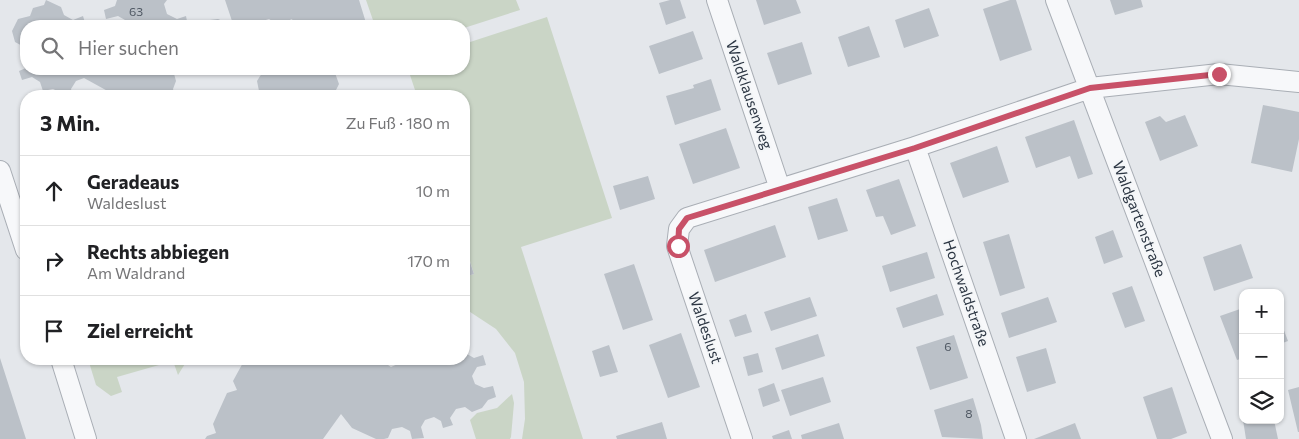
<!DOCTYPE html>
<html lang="de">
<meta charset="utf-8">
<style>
body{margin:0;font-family:Commissioner,sans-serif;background:#f2f2f2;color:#202124}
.controls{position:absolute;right:15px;bottom:15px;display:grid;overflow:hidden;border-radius:10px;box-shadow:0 1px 4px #0004}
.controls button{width:45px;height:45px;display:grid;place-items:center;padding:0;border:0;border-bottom:1px solid #e0e0e0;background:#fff;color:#202124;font:25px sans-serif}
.stop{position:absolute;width:15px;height:15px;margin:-11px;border:4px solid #c85168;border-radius:50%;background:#fff}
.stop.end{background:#c85168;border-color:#fff;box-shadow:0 1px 5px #0008}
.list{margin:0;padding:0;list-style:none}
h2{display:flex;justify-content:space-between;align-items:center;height:65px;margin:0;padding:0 20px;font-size:21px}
h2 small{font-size:16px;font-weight:400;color:#757577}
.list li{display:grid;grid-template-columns:32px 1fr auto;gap:15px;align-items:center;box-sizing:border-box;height:70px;padding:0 20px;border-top:1px solid #e0e0e0}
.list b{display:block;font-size:19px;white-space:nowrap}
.list p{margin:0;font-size:16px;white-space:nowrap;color:#757577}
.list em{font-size:16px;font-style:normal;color:#757577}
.icon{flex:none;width:28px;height:28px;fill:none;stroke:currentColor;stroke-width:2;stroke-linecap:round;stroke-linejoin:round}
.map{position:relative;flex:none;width:1299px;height:439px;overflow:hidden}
.search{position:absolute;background:#fff;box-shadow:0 1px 4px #0004;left:20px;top:20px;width:450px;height:55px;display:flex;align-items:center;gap:12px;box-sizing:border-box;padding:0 18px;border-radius:20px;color:#757577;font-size:19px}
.panel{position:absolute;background:#fff;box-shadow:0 1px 4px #0004;left:20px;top:90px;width:450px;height:275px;border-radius:20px}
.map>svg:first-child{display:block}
.green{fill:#cad5c6}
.building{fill:#bbc1c8}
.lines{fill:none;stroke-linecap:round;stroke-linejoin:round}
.street-casing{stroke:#a9aeb5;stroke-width:22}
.street{stroke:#f7f8fa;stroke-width:20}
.route{stroke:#c85168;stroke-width:6}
.labels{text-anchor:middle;stroke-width:4;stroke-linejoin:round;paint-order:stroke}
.number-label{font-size:12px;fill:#505964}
.street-label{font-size:15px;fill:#2c3643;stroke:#f4f6f8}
</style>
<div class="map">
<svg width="1299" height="439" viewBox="0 0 1299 439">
<rect width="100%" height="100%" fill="#e4e7eb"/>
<path class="green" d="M366,0H516L520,10L464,28V26H375Z
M547,17L612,218L521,247L583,439H522L525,419L524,382L515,353L496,329L464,308V277L474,274L464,242V96H417L408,69H464V44Z
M88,359H188L178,375L173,361L117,377L122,392L111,396L96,385Z
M512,394L514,403L511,437L510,439H476L470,420L477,413L497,408Z"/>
<path class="building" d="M46,0L61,7L64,15L73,20L83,16L86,26H26V48L15,42L12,31L18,19L30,16L33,8L44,5Z
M117,0H167L164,4L167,14L177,19L186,16L188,26H126L125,20L118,16L106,19L104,10L115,6Z
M225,0H359L367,26H304L291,19L286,26H280L269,19L247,26H212L210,20L218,19L227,23L232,21Z
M670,0H680L686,18L666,25L659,3Z
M756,0H796L801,13L764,25Z
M1010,0H1016L1032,50L1000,61L983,9Z
M1110,0H1141L1143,7L1115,15Z
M929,8L939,36L904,48L895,20Z
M869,26L880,57L848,67L838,37Z
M693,31L703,59L659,74L649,46Z
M802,42L812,74L778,85L767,53Z
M26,68L170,69L173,70L176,81L173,89L175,96H114L113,94L84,78L76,81L71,89L73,96H62V93L53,89L43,91L40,82L32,77L22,80L19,71Z
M274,69L281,74L290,71L291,69H327L335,73L339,84L333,96H250L251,94L259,91L257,81L262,73Z
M711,79L721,110L675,125L666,96L694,88L693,85Z
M1263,105L1299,112V139L1292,172L1251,163Z
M1185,115L1198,146L1160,161L1145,122L1160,116L1166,122Z
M1074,120L1093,174L1078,179L1070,156L1036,168L1025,137Z
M726,128L740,168L693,184L679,144Z
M997,146L1009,182L963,198L950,163Z
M648,176L655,199L620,210L613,186Z
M899,179L916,226L891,235L883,216L876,217L866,190Z
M837,198L848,231L818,240L808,207Z
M775,225L786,257L715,282L704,250Z
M1113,230L1123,257L1104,264L1095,237Z
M1009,234L1025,288L1000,296L983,242Z
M464,244L474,274L464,277Z
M1241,244L1253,278L1214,291L1203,257Z
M927,252L935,278L890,292L882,266Z
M634,264L653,320L623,330L604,274Z
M1132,286L1145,321L1125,328L1112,293Z
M937,294L944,315L903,328L896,308Z
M810,297L817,316L771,331L764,312Z
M1048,297L1057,322L1009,338L1001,313Z
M1243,308V358L1237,360L1220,316Z
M746,314L752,332L735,337L729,320Z
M1280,320L1288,341L1280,344Z
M681,333L700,387L668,398L649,345Z
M818,334L825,356L782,370L775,348Z
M954,335L968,378L930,390L916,347Z
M464,344L467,354L474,358L483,355L486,365L477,367L472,376L475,384L484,388L493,386L496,397L488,400L482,408L472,412L465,407L456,409L450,418L453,425L443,428L441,421L434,417L425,420L421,427L424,438L412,439L410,431L402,427L392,429L388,438L384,439H376L352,428L341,414L323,439H205L207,436L216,433L213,424L227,393L237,390L233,381L245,359H383L385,363L391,367L400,363L402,359H464Z
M609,345L618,372L600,377L592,351Z
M1046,348L1056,383L1027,392L1016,357Z
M758,353L763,372L748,376L743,357Z
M0,358L26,439H0Z
M823,377L831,402L790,416L781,390Z
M774,383L780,401L763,407L758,389Z
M1172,387L1187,433L1171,439H1157L1143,397Z
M1299,387V432H1298L1288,390Z
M973,398L981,425L983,439L942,437L934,410Z
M1243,400V413H1242L1239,401Z
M1243,420H1274L1278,439H1246Z
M662,422L667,439H617L616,436Z
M839,423L844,439H802L801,435Z
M1075,423L1081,439H1034Z
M789,430L792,439H773L772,436Z"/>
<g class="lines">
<g class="street-casing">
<path id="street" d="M717,0L780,189
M1056,0L1222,439
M915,147L1016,439
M0,171L26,250
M61,359L86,439
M742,439L677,246L679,229L687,218L915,147L1090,88L1219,74L1299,82"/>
</g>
<use href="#street" class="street"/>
</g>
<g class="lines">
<path class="route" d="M678,246L679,229L687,218L915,148L1090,88L1219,74"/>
</g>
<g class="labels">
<g class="number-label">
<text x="136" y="16">63</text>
<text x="948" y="351">6</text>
<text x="969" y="418">8</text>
</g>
<g class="street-label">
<text transform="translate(749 95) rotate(71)" y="5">Waldklausenweg</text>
<text transform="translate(1139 219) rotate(69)" y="5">Waldgartenstraße</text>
<text transform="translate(966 293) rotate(71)" y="5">Hochwaldstraße</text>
<text transform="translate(705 328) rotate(71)" y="5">Waldeslust</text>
</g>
</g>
</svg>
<div class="controls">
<button>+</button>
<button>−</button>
<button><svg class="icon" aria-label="layers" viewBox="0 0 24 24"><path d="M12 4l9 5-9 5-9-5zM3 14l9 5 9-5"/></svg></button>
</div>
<div class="stop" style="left:678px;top:246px"></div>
<div class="stop end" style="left:1219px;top:74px"></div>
<div class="search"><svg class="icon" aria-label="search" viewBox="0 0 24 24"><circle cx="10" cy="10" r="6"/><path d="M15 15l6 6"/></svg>Hier suchen</div>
<section class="panel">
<h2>3 Min.<small>Zu Fuß · 180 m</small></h2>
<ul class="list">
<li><svg class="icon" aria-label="ahead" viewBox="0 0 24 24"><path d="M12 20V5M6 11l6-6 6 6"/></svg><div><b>Geradeaus</b><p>Waldeslust</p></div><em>10 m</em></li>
<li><svg class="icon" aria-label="right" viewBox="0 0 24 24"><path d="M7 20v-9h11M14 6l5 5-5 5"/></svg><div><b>Rechts abbiegen</b><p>Am Waldrand</p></div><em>170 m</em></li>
<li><svg class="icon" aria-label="arrive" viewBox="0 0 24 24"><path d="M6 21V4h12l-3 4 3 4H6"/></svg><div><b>Ziel erreicht</b></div></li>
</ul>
</section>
</div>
